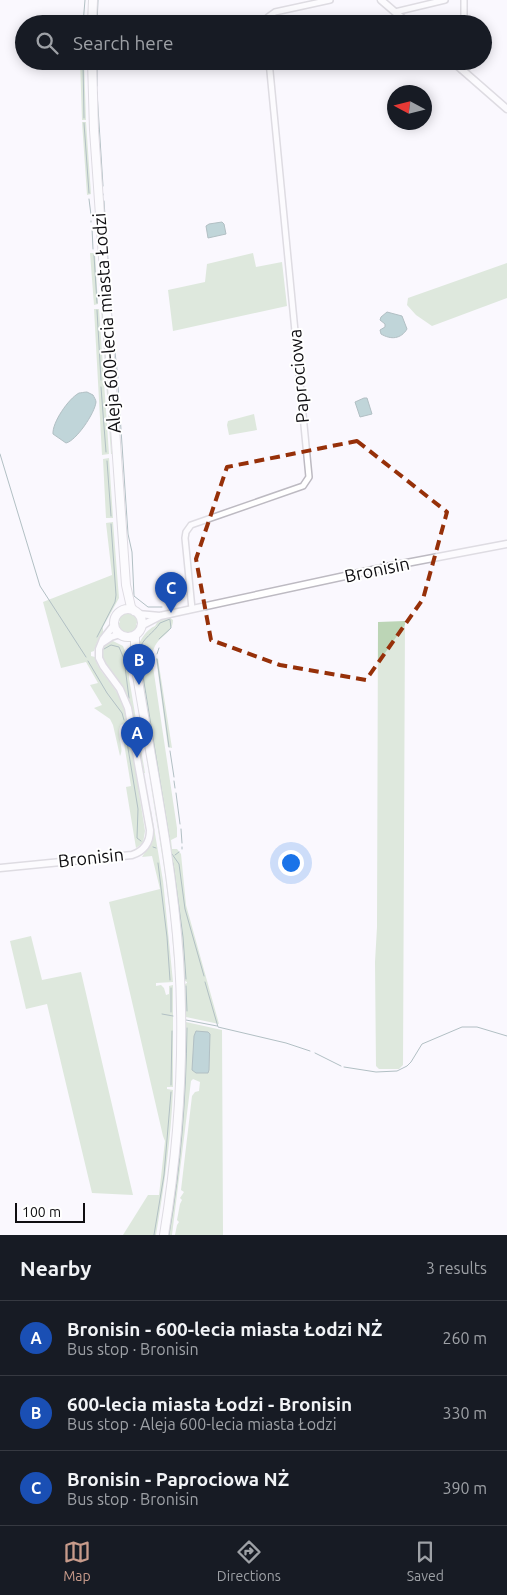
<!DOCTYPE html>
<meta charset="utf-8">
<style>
body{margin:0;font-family:Ubuntu,sans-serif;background:#20242c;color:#f1f3f6}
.compass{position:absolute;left:387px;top:85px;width:45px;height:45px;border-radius:50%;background:#171b24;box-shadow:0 2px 12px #0003;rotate:277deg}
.scale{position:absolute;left:15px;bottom:12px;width:70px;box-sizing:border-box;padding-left:5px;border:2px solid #0f0e11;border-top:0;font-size:14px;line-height:18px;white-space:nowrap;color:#0f0e11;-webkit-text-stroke:4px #fff;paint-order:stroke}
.you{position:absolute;left:290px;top:862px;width:18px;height:18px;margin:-12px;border:4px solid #fff;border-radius:50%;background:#1a73e8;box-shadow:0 0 0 8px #1a73e833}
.badge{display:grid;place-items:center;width:32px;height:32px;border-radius:50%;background:#c89b8b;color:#fff;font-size:16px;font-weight:700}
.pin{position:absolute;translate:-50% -41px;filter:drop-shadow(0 1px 2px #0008)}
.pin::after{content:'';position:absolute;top:26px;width:18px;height:15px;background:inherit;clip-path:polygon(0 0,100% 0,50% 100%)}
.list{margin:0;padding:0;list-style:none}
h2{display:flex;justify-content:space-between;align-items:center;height:65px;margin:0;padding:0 20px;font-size:21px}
h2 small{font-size:16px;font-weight:400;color:#9ea1a6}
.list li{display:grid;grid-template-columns:32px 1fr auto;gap:15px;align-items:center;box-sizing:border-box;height:75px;padding:0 20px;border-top:1px solid #363941}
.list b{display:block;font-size:19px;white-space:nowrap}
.list p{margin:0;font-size:16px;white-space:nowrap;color:#9ea1a6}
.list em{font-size:16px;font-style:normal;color:#9ea1a6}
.icon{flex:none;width:28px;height:28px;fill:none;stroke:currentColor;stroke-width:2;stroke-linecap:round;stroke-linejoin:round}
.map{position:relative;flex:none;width:507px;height:1235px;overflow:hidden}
.search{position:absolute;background:#171b24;box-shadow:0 2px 12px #0003;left:15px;right:15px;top:15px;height:55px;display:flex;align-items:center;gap:12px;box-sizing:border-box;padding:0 18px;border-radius:28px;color:#9ea1a6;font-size:19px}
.sheet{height:290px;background:#171b24}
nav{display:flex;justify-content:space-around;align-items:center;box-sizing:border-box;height:70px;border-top:1px solid #363941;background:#171b24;font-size:14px;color:#9ea1a6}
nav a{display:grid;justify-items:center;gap:2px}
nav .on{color:#c89b8b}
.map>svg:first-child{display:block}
.green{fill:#bcd5b6}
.water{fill:#7aaaad;stroke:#5a7b7e}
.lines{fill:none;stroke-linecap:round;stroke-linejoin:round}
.stream{stroke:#5a7b7e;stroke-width:1}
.minor-casing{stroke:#bdbac2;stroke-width:8}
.tertiary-casing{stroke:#bdbac2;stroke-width:9}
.secondary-casing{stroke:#bdbac2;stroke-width:10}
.minor{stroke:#fff;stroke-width:5}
.tertiary{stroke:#fff;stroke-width:6}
.secondary{stroke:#fff;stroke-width:8}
.marked{fill:none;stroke:#963009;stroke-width:4;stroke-dasharray:10 6;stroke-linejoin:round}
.labels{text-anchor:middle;stroke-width:4;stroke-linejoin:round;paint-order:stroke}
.street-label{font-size:18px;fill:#0f0e11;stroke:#fff}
</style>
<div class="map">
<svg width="507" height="1235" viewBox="0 0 507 1235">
<rect width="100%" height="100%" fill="#faf8fe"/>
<path class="green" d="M80,61H84L86,120H82Z
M82,122H86L91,194L87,195Z
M90,253H95L98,304L94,305Z
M253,253L256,267L282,262L287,306L173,331L168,290L205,282L207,264Z
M507,263V298L432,326L416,315L407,305L408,298Z
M101,308L103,309L112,454H111Z
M94,309H99L109,454L102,455Z
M254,414L257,430L229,435L227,425L228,421Z
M109,458L113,518H106L103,459Z
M113,522L119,598L103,627V633L98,640L94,651L91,652V656L95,657C97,669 107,677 114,688C121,698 125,710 127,722L121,725C115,735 125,746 120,756L113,725L110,719L94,708L102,705L90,685L98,683L86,662L61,668L43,602L112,575L106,523Z
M127,613L134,614L139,622L136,624L138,627L130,633L122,631L118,624L120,622L118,619L122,615Z
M169,617L173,620C173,637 152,635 152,660L177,828V837L171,840L172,849H177L181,854L186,905L219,1024L186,1017V1022L222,1030L223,1235H175L177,1225L179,1222L177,1220L180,1204L182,1200L180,1198L184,1192L181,1190L192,1096L195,1092L199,1091L200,1082L193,1079L191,1081L172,1235H167L176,1179L180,1133L183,985L187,983V982L183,980L153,749L154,748L153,735H151L137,651C138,642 147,629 155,626L158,621Z
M405,621L403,1065L399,1069H379L376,1066L375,962L377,927L378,622Z
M111,640L123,646L128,659L129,678L145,773H144L140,751H138L118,681L103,659V648L105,643Z
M156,658L158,659L172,748L168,747Z
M137,700L167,880L176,966V982L171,922L164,867Z
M129,728L145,831L143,843L136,848L126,787L131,786L122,731Z
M151,810L163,881L173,982L156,983V986L161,985L164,988L166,995L169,994V986L173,985V1087H167V1089L173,1090C171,1139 164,1187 156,1235H123L148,1195H159L165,1141L163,1136L109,902L160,889L152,856L142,857L153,839L150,813Z
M31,936L42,980L81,972L133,1195L92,1193L47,1004L26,1009L10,941Z"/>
<path class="water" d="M222,222L224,224L226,234L208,238L206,226L209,224Z
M387,312L402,316L407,329C401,339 391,340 381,334L380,330L385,327V324L380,320L381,317Z
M87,392L93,395C94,397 96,400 96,402C95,413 76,441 66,443L53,434C52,423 68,399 79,393C80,393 85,392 87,392Z
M364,398H367L372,414L360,417L355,402Z
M196,1031L208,1032L210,1034L209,1070L208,1073H196L192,1070L194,1036Z"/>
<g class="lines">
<path class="stream" d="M83,24L85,0
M97,24L98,0
M83,61L84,118
M97,61V86
M97,92L103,186
M84,123L89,193
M103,194V195
M89,199L91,215
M104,201L113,335L118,378
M91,221V222
M92,228L93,249
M94,255L97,303
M97,310L101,380
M118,385L128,534L132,552L134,596L148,607H162
M101,387L106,452
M0,454L40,586L86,657
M107,461L111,516
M97,637L115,602L116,595L111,524
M159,639L171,628L170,620
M104,649L111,645L119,647L124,659L129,698
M157,654L159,648
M157,659L169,747
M88,661L107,693L122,713L124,720
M125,730L138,809L137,838L141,841
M170,751L174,777
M174,781L175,788
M176,793L180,824
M181,829L182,843
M169,837L139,651C142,638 154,633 160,623L170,619
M153,847L156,848
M182,849V847
M104,854L115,853
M172,854L179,864L185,909L204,976
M175,855L179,852
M82,857L92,856
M158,863L167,937L170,980
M173,863L183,937L186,979
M2,865L12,864
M205,982L218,1027L286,1043L310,1051
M186,986L187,1011
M171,988V1012
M162,1014L173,1016
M186,1020L217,1026
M315,1053L341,1066
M344,1067L376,1072L397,1071L407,1066L411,1062L422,1044L462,1027H477L507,1036
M171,1085L172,1031
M154,1235L164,1175L171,1092
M169,1235C181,1166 186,1098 187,1028"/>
<g class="minor-casing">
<path id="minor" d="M464,0V24
M395,12L445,0
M266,24L268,17L275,12L330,0
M462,70L464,61
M192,609L185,538L186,532L191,525L303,486L309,477L269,61"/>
</g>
<g class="tertiary-casing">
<path id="tertiary" d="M381,0L409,24
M452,61L507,109
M138,614L160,616L396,565L507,544
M141,626L160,616
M102,643L111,637L120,634
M0,868L132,855C144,851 150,843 150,830L128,708L120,689L103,666L99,658V649L103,639L114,625"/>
</g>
<g class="secondary-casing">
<path id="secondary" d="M92,24L93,0
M92,61L94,130L126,585L131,607L134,611
M114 623a14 14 0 1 1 28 0a14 14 0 1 1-28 0Z
M135,635V663C151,761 172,860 179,959C185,1052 179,1143 164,1235"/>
</g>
<use href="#minor" class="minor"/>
<use href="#tertiary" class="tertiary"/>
<use href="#secondary" class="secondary"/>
</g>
<path d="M0 0H507V1235H0ZM357,441L447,512L423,599L366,680L280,665L211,640L196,559L227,467Z" fill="#faf8fe" fill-opacity=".55" fill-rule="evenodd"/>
<path class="marked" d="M357,441L447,512L423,599L366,680L280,665L211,640L196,559L227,467Z"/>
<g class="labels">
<g class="street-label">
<text transform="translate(107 323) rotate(-94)" y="6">Aleja 600-lecia miasta Łodzi</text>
<text transform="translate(299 376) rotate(-95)" y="6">Paprociowa</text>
<text transform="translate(377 570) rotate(-12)" y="6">Bronisin</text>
<text transform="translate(91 858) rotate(-6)" y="6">Bronisin</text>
</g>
</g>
</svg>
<svg class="compass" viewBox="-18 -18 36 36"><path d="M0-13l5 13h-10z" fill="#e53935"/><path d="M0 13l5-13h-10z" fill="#9ea1a6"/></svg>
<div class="scale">100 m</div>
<div class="you"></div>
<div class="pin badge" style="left:137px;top:758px;background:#1a4fb4">A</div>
<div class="pin badge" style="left:139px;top:685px;background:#1a4fb4">B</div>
<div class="pin badge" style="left:171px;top:613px;background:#1a4fb4">C</div>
<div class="search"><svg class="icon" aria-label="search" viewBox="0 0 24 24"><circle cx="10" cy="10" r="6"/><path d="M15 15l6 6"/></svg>Search here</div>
</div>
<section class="sheet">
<h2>Nearby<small>3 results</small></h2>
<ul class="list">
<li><span class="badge" style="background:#1a4fb4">A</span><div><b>Bronisin - 600-lecia miasta Łodzi NŻ</b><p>Bus stop · Bronisin</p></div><em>260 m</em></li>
<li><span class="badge" style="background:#1a4fb4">B</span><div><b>600-lecia miasta Łodzi - Bronisin</b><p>Bus stop · Aleja 600-lecia miasta Łodzi</p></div><em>330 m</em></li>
<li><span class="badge" style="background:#1a4fb4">C</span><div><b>Bronisin - Paprociowa NŻ</b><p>Bus stop · Bronisin</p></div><em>390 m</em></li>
</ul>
</section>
<nav>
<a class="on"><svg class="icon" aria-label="map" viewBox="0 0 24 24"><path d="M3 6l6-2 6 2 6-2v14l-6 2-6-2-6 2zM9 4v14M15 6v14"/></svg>Map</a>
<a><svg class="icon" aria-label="directions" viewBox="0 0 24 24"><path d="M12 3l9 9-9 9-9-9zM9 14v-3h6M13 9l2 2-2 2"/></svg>Directions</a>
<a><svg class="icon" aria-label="saved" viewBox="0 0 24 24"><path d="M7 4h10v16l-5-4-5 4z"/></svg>Saved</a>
</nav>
